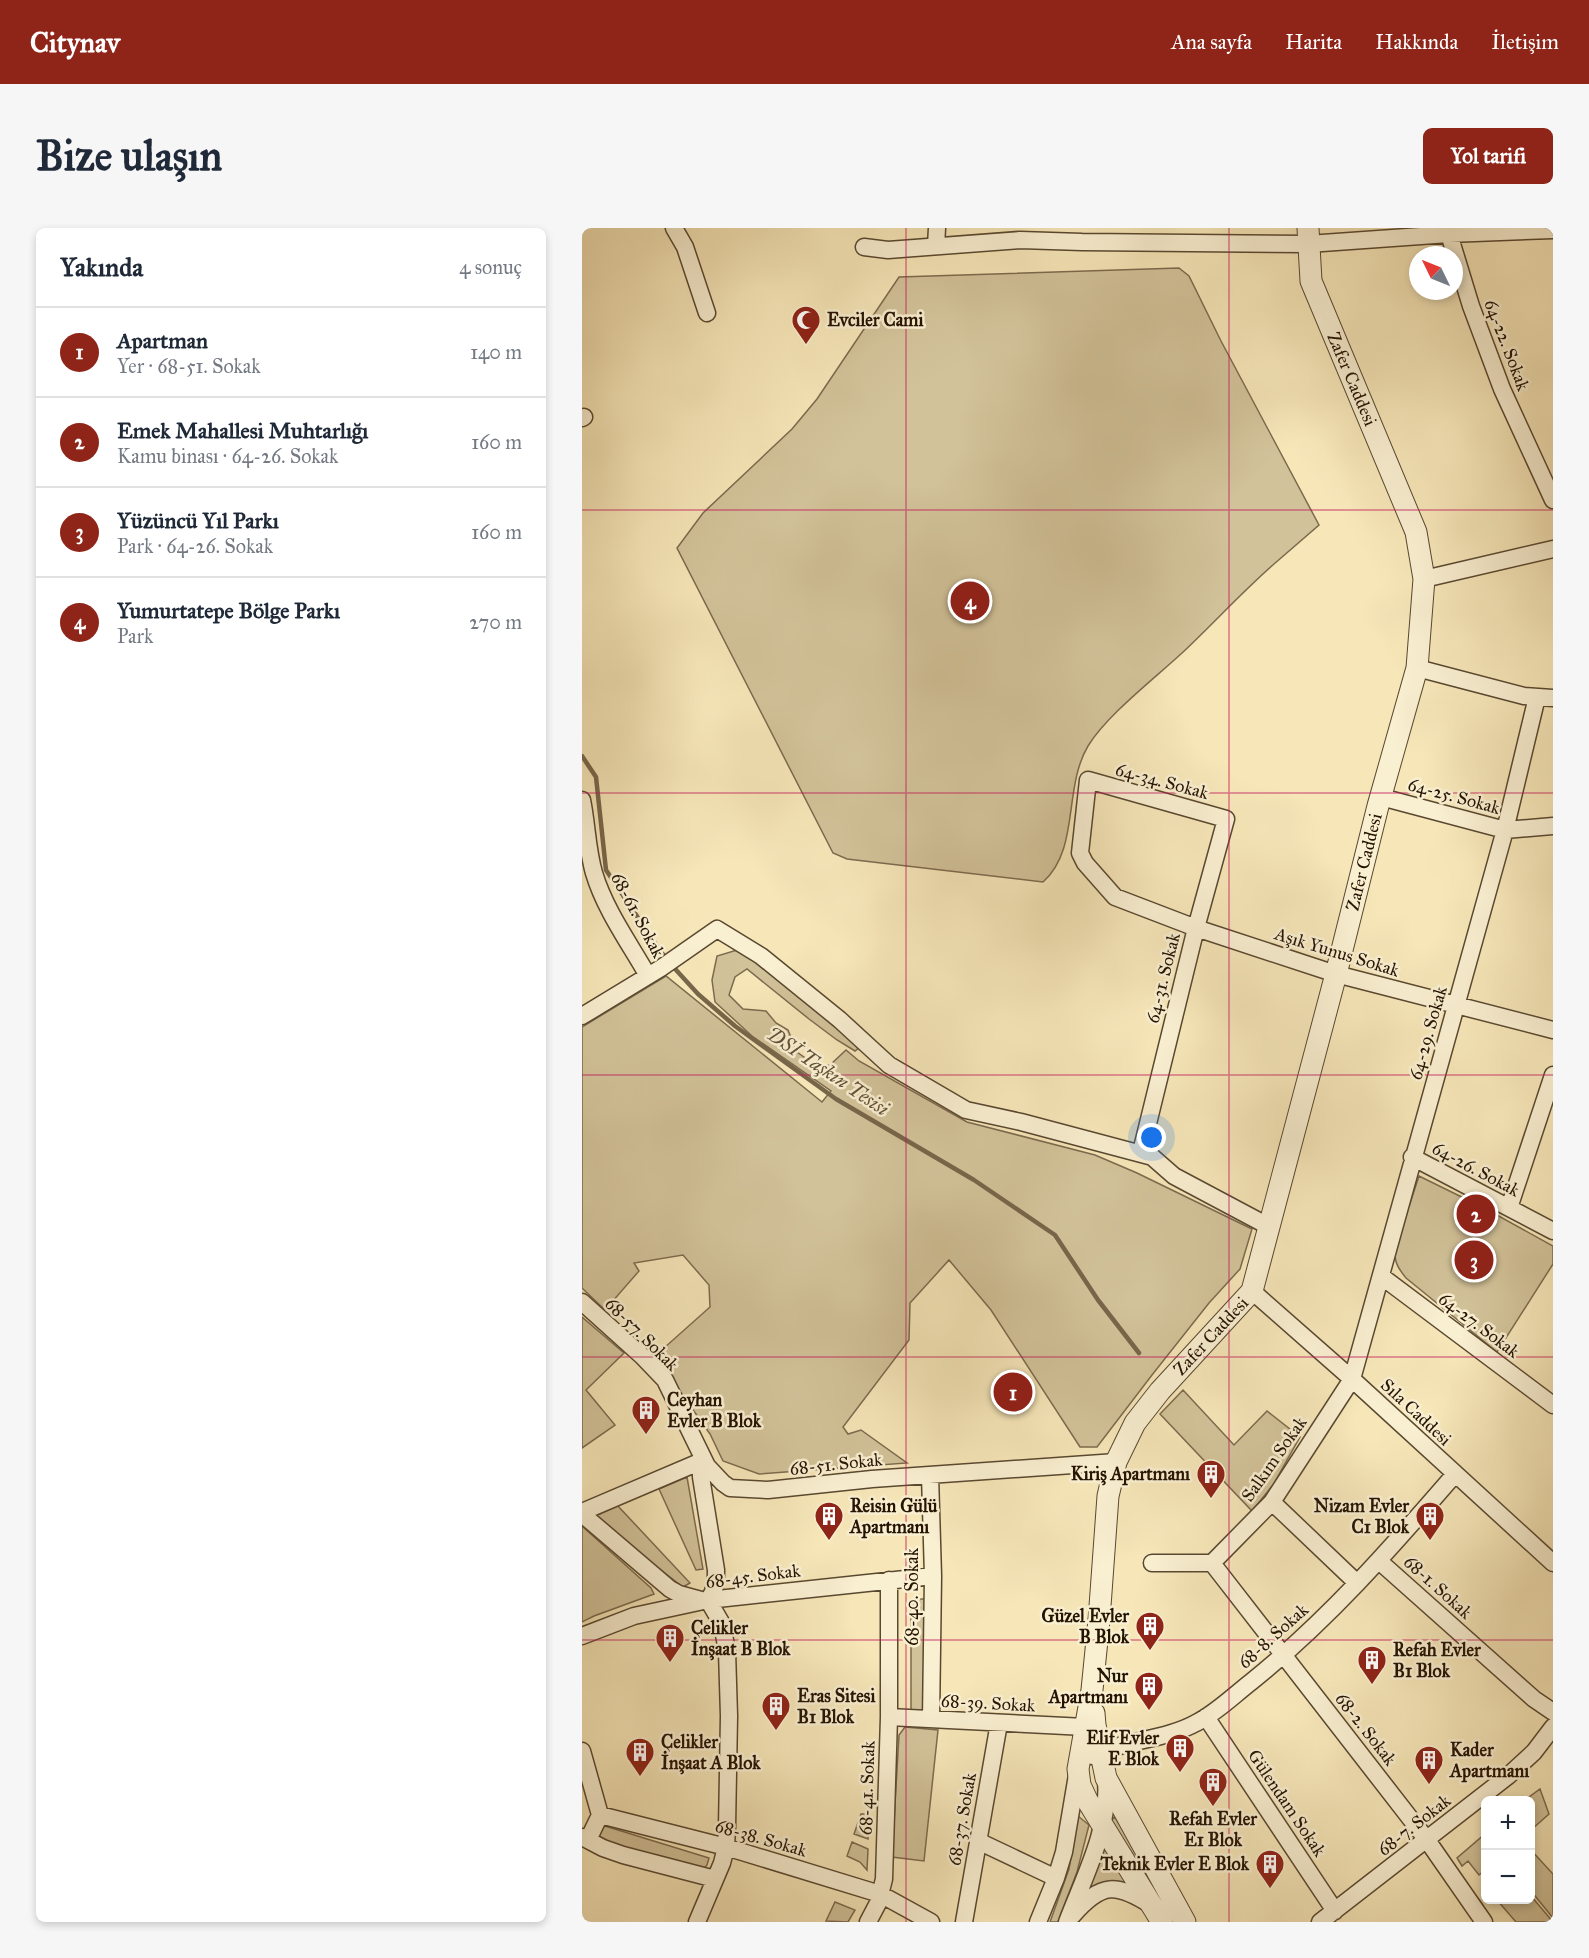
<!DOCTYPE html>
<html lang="tr">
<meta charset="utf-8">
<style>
body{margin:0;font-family:"IM FELL Great Primer",serif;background:#f6f6f7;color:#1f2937}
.controls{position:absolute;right:18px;bottom:18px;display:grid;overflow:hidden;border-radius:9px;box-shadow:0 3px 9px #0003}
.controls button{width:54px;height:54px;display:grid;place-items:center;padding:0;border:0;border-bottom:2px solid #e0e1e3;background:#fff;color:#1f2937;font:30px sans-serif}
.compass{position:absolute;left:827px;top:18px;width:54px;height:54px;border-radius:50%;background:#fff;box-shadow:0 3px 9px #0003;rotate:313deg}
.you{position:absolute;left:570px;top:910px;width:21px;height:21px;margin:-15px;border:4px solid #fff;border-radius:50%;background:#1a73e8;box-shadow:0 0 0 9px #1a73e833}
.badge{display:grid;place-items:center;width:39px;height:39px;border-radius:50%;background:#8f2418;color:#fff;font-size:20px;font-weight:700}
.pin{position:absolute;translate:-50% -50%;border:3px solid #fff;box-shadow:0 2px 6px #0006}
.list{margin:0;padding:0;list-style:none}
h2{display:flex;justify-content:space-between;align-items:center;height:78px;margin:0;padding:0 24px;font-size:26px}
h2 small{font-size:20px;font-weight:400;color:#747a83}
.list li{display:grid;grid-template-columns:39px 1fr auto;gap:18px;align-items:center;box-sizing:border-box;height:90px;padding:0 24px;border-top:2px solid #e0e1e3}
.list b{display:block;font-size:22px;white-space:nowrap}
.list p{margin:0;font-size:20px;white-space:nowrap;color:#747a83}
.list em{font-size:20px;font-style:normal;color:#747a83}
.map{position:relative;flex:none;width:971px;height:1694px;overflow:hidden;border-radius:9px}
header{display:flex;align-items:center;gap:36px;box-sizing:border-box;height:84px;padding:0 30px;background:#8f2418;color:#fff}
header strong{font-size:28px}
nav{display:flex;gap:33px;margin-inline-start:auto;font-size:21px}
.intro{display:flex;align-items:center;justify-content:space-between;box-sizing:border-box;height:144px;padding:0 36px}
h1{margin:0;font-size:42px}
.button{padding:15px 27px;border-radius:9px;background:#8f2418;color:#fff;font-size:21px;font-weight:700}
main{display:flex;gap:36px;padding:0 36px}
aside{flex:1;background:#fff;border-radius:9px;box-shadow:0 3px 9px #0003}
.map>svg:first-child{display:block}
.green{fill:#d2c299;stroke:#7c6a4e;stroke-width:1.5}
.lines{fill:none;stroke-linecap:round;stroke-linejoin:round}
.stream{stroke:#78664a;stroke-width:4.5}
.minor-casing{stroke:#594830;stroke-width:19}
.tertiary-casing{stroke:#594830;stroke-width:23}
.minor{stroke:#f9efd1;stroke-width:16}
.tertiary{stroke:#f9efd1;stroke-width:21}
.grid{fill:none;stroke:#c2185b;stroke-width:1.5;stroke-opacity:0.55}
.labels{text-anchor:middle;stroke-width:5;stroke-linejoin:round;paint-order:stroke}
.poi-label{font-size:18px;font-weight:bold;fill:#251302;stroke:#f9efd1;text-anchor:start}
.street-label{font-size:18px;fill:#251302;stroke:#f9efd1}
.water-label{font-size:20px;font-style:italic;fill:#635238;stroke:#f9efd1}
</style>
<header>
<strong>Citynav</strong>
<nav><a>Ana sayfa</a><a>Harita</a><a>Hakkında</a><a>İletişim</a></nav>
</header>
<div class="intro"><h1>Bize ulaşın</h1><a class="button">Yol tarifi</a></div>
<main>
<aside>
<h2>Yakında<small>4 sonuç</small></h2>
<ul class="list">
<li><span class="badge">1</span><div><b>Apartman</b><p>Yer · 68-51. Sokak</p></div><em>140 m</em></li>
<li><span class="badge">2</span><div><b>Emek Mahallesi Muhtarlığı</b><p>Kamu binası · 64-26. Sokak</p></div><em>160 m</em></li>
<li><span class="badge">3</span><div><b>Yüzüncü Yıl Parkı</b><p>Park · 64-26. Sokak</p></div><em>160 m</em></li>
<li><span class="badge">4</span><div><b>Yumurtatepe Bölge Parkı</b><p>Park</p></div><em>270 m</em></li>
</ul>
</aside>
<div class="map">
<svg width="971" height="1694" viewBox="0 0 971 1694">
<rect width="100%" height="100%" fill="#f6e6b8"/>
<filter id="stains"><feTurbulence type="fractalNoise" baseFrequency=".00333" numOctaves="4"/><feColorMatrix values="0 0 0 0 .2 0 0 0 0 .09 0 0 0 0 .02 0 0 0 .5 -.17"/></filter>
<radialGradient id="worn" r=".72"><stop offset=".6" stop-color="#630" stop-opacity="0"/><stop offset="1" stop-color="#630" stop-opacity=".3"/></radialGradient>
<path class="green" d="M597,40L607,48L639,113L737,297C722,310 707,323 692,336C660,364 631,396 600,425C573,450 525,487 506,518C481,560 498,621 461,654L265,631L251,625L95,320L121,285L210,201L235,171L317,49Z
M155,722L174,730L282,816L273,823L255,812L227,791L165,741L153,749L147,767L161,781L184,783L194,795L206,802L215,824L236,839L248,837L264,822L277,833L385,894L513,927L555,945L670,1001L658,1041L627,1075L570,1147L515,1219H498L409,1082L367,1032L328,1075L327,1112L261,1199L266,1206L279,1202L325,1235L177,1246L141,1233L128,1206L73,1128L128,1079L127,1057L101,1027L52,1035L57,1043L23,1082L0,1060V799L84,748L240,874L249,863L170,808L133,774L130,752L135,728Z
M837,948L904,981L971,1018V1036L915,1124L824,1050C815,1039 811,1032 814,1018Z
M0,1089L42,1125L4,1162L33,1197L0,1220Z
M601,1162L652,1217L685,1183L718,1209L691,1257L670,1283L578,1186Z
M105,1249L121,1341L114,1342L77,1261Z
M35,1277L108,1355L101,1359L10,1290Z
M0,1298L69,1360L72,1366L12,1388L0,1394Z
M330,1371H344L342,1482H329V1375Z
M323,1499L356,1502L342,1633L310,1629L317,1507Z
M958,1561L967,1586L949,1602L948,1572H943Z
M279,1586H287L286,1611L272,1606Z
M496,1588L507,1597L495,1644L476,1694H468L487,1641Z
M533,1589L567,1645L560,1649L525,1595Z
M23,1598L127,1630L125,1637L119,1644L16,1613L17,1604Z
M903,1606V1642L897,1647L886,1633L880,1638L875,1630Z
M270,1614L286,1621L285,1642L278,1634L265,1628Z
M520,1617L547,1655H525L500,1663Z
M948,1621L971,1646V1690L949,1663Z
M949,1668L971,1694H934L915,1672H948Z
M253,1674L273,1682L266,1694L244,1693Z"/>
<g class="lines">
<path class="stream" d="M0,528L14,549L24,642L79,724L95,743L116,766L153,798L254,871L392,952L473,1007L516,1072L557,1125"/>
<g class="minor-casing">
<path id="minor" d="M92,0L103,19L125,85
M867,0V6L889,78L920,161L971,272
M354,18L355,0
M282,19L306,22L438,12L500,14L726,16L867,6L971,2
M0,190L2,189
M842,351L971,321
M835,440L942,468L971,470
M799,569L923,602L971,598
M0,572C5,596 5,621 12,645C23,682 48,716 66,748
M0,788L79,740L135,701L179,728L258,792L307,837L384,882L439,894L567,928
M830,929L971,1003
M927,980L971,847
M686,998L592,948L560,920L614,700L644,591L506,552L498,625L503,635L533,669L614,700L754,746L971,802
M799,1048L971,1177
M670,1063L770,1151L971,1335
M0,1074L60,1128L83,1152L125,1238L141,1255L148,1260L186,1262L290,1251L534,1234
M122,1232L119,1238V1249L134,1342C134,1354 134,1362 126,1372
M348,1247L351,1348L349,1491
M690,1274L775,1355
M0,1284L122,1232
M0,1286L88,1361L97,1366L119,1372
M797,1333L952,1471L971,1484
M570,1335H630L690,1274L770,1151L923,602L955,469
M630,1335L845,1612L902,1694
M0,1408L52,1388L126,1372L351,1348
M307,1489L503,1499
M624,1489L753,1683
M0,1523L18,1587
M510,1528C542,1512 583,1512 614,1495C634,1485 651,1468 669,1454C745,1393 809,1320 873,1246
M0,1609L21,1620L41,1627L133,1651
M6,1612L18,1587L144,1619L298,1666L349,1694
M396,1613L474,1650
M491,1687C520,1654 534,1655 569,1677
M115,1694L140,1635L144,1619L145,1600L147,1488L145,1423L140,1396L126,1372
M286,1694L296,1675L302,1651L307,1489V1352
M382,1694L417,1495
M456,1694L474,1650L482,1624L495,1547
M485,1694C502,1649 528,1601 524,1552
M738,1694L926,1548L952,1524L971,1499"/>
</g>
<g class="tertiary-casing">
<path id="tertiary" d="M512,1485L513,1497L524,1550L603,1694
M580,1694L505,1572L498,1557L496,1541L510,1462L517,1392L526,1268L534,1234L553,1195L578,1163L670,1063L754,746L796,578L835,440L842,351L834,304L729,53L726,0"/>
</g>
<use href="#minor" class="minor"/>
<use href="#tertiary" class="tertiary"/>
</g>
<path class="grid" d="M324,0V1694M647,0V1694M0,282H971M0,565H971M0,847H971M0,1129H971M0,1412H971"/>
<defs>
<g id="mosque-pin" transform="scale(1.5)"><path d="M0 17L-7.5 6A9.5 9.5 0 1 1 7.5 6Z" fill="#8f2418" stroke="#f9efd1"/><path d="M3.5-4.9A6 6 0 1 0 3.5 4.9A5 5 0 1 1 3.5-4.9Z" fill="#fff"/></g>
<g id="building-pin" transform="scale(1.5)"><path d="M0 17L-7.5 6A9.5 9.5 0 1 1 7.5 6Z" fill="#8f2418" stroke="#f9efd1"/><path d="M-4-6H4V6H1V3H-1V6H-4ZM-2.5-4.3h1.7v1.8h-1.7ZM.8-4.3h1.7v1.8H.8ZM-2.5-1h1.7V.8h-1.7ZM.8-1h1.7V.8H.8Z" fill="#fff"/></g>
</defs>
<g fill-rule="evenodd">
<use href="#mosque-pin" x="224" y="92"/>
<use href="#building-pin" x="64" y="1182"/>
<use href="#building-pin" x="629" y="1246"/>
<use href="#building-pin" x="247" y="1288"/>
<use href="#building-pin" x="848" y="1288"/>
<use href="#building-pin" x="568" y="1398"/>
<use href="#building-pin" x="88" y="1410"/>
<use href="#building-pin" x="790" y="1432"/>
<use href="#building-pin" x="567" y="1458"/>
<use href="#building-pin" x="194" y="1478"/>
<use href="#building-pin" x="598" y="1520"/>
<use href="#building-pin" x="58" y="1524"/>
<use href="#building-pin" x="847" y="1532"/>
<use href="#building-pin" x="631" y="1554"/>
<use href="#building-pin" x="688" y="1636"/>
</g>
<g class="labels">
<g class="poi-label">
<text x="245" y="98">Evciler Cami</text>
<text x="85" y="1178">Ceyhan<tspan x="85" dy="21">Evler B Blok</tspan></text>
<text x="608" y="1252" text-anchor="end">Kiriş Apartmanı</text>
<text x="268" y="1284">Reisin Gülü<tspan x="268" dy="21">Apartmanı</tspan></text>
<text x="827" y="1284" text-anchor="end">Nizam Evler<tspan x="827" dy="21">C1 Blok</tspan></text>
<text x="547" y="1394" text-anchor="end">Güzel Evler<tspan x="547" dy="21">B Blok</tspan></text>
<text x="109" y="1406">Çelikler<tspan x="109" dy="21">İnşaat B Blok</tspan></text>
<text x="811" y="1428">Refah Evler<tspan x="811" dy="21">B1 Blok</tspan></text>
<text x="546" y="1454" text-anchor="end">Nur<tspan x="546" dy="21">Apartmanı</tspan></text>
<text x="215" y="1474">Eras Sitesi<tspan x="215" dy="21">B1 Blok</tspan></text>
<text x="577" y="1516" text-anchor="end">Elif Evler<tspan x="577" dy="21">E Blok</tspan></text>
<text x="79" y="1520">Çelikler<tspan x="79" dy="21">İnşaat A Blok</tspan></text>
<text x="868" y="1528">Kader<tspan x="868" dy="21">Apartmanı</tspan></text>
<text x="631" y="1597" text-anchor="middle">Refah Evler<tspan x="631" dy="21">E1 Blok</tspan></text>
<text x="667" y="1642" text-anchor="end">Teknik Evler E Blok</text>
</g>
<g class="street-label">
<text transform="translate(925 117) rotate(69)" y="6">64-22. Sokak</text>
<text transform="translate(770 151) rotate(67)" y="6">Zafer Caddesi</text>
<text transform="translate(580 553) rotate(15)" y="6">64-34. Sokak</text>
<text transform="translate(872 568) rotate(15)" y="6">64-25. Sokak</text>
<text transform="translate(782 634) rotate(-76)" y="6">Zafer Caddesi</text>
<text transform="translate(56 687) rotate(62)" y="6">68-61. Sokak</text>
<text transform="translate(755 724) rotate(17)" y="6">Aşık Yunus Sokak</text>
<text transform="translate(581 750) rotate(-76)" y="6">64-31. Sokak</text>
<text transform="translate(846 805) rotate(-74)" y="6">64-29. Sokak</text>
<text transform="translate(894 941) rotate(28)" y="6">64-26. Sokak</text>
<text transform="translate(897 1097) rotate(37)" y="6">64-27. Sokak</text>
<text transform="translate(60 1106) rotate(45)" y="6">68-57. Sokak</text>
<text transform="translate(629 1108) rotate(-47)" y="6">Zafer Caddesi</text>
<text transform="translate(834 1184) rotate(43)" y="6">Sıla Caddesi</text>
<text transform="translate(692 1231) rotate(-55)" y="6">Salkım Sokak</text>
<text transform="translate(254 1236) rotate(-6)" y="6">68-51. Sokak</text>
<text transform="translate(171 1348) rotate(-7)" y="6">68-45. Sokak</text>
<text transform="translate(856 1359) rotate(42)" y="6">68-1. Sokak</text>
<text transform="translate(330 1369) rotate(-90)" y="6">68-40. Sokak</text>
<text transform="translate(691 1408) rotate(-42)" y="6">68-8. Sokak</text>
<text transform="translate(406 1475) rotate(3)" y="6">68-39. Sokak</text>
<text transform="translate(784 1501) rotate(52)" y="6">68-2. Sokak</text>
<text transform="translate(285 1560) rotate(-88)" y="6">68-41. Sokak</text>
<text transform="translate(705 1575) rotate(56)" y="6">Gülendam Sokak</text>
<text transform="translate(380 1591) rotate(-80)" y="6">68-37. Sokak</text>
<text transform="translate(832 1597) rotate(-38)" y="6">68-7. Sokak</text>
<text transform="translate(179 1610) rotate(16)" y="6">68-38. Sokak</text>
</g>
<g class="water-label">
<text transform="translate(246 843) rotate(34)" y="7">DSİ Taşkın Tesisi</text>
</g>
</g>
<rect width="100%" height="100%" filter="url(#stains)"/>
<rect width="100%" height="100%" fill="url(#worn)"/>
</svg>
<div class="controls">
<button>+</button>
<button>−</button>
</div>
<svg class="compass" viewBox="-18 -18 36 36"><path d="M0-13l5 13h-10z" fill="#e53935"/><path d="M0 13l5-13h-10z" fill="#747a83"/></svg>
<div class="you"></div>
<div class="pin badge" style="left:431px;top:1164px">1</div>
<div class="pin badge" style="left:894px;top:986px">2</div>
<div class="pin badge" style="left:892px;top:1032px">3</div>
<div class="pin badge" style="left:388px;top:373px">4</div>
</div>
</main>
